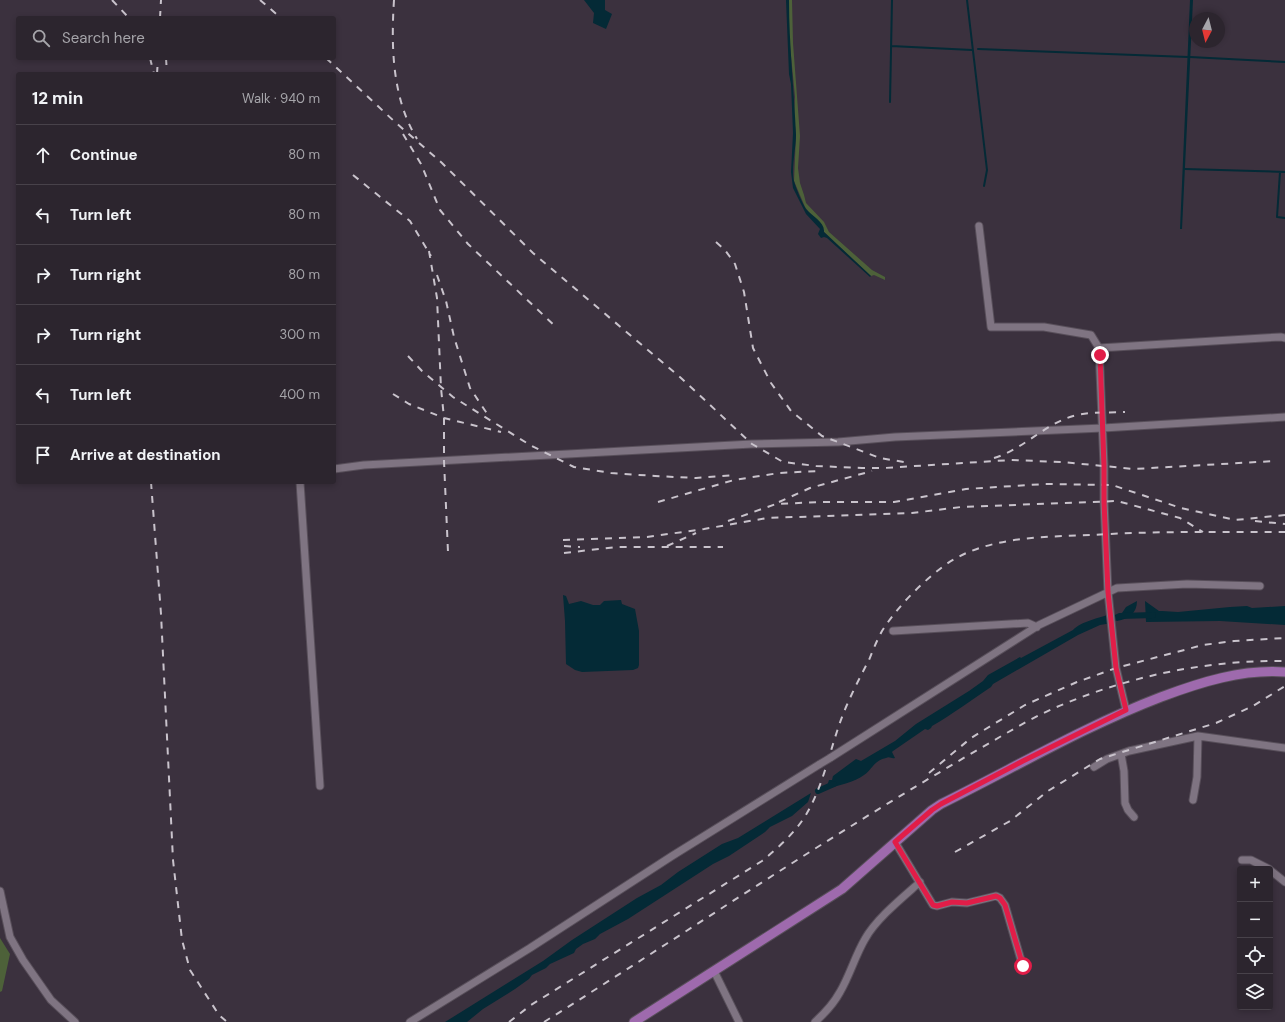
<!DOCTYPE html>
<meta charset="utf-8">
<style>
body{margin:0;font-family:"DM Sans",sans-serif;background:#342d36;color:#f1f3f6}
.controls{position:absolute;right:12px;bottom:12px;display:grid;overflow:hidden;border-radius:4px;box-shadow:0 2px 6px #0003}
.controls button{width:36px;height:36px;display:grid;place-items:center;padding:0;border:0;border-bottom:1px solid #48424a;background:#2c252e;color:#f1f3f6;font:20px sans-serif}
.compass{position:absolute;left:1189px;top:12px;width:36px;height:36px;border-radius:50%;background:#2c252e;box-shadow:0 2px 6px #0003;rotate:187deg}
.stop{position:absolute;width:12px;height:12px;margin:-9px;border:3px solid #e11d48;border-radius:50%;background:#fff}
.stop.end{background:#e11d48;border-color:#fff;box-shadow:0 1px 4px #0008}
.list{margin:0;padding:0;list-style:none}
h2{display:flex;justify-content:space-between;align-items:center;height:52px;margin:0;padding:0 16px;font-size:17px}
h2 small{font-size:13px;font-weight:400;color:#a6a5aa}
.list li{display:grid;grid-template-columns:26px 1fr auto;gap:12px;align-items:center;box-sizing:border-box;height:60px;padding:0 16px;border-top:1px solid #48424a}
.list b{display:block;font-size:15px;white-space:nowrap}
.list em{font-size:13px;font-style:normal;color:#a6a5aa}
.icon{flex:none;width:22px;height:22px;fill:none;stroke:currentColor;stroke-width:2;stroke-linecap:round;stroke-linejoin:round}
.map{position:relative;flex:none;width:1285px;height:1022px;overflow:hidden}
.search{position:absolute;background:#2c252e;box-shadow:0 2px 6px #0003;left:16px;top:16px;width:320px;height:44px;display:flex;align-items:center;gap:10px;box-sizing:border-box;padding:0 14px;border-radius:4px;color:#a6a5aa;font-size:15px}
.panel{position:absolute;background:#2c252e;box-shadow:0 2px 6px #0003;left:16px;top:72px;width:320px;height:412px;border-radius:4px}
.map>svg:first-child{display:block}
.green{fill:#4d6139}
.water{fill:#042a36}
.lines{fill:none;stroke-linecap:round;stroke-linejoin:round}
.stream{stroke:#042a36;stroke-width:2}
.canal{stroke:#042a36;stroke-width:6}
.minor-casing{stroke:#584f5a;stroke-width:9}
.major-casing{stroke:#584f5a;stroke-width:11}
.minor{stroke:#7f7482;stroke-width:7}
.major{stroke:#9e6aad;stroke-width:9}
.rail{stroke:#c9c3cc;stroke-width:2;stroke-dasharray:7 7;stroke-linecap:butt}
.minor-bridge-casing{stroke:#584f5a;stroke-width:9;stroke-linecap:butt}
.minor-bridge{stroke:#7f7482;stroke-width:7}
.route{stroke:#e11d48;stroke-width:5}
</style>
<div class="map">
<svg width="1285" height="1022" viewBox="0 0 1285 1022">
<rect width="100%" height="100%" fill="#3b313e"/>
<path class="green" d="M789,0H792L793,43L800,136L798,168L800,183L804,195L806,203L824,222L829,232L872,270L885,277V280L874,275L871,276L824,232L805,207L794,181L796,135L794,116L795,97L789,35Z
M0,938L10,954L2,991L0,992Z"/>
<path class="water" d="M584,0H605V10L612,14L606,29L593,23L594,13Z
M786,0H789C789,45 794,90 796,135C796,148 791,169 794,181C796,188 802,203 806,209C812,216 825,222 824,232L871,276L870,277L827,238L824,237L821,238L818,234L820,229L806,214L793,188L791,172L793,133L791,84L789,74Z
M1190,0H1193L1182,229H1180Z
M563,595L566,596L569,604L581,601L593,605H600L604,601L621,600L622,604L635,609L639,631V665L638,668L633,670L582,672L575,670L566,664L565,621Z
M1137,601C1137,613 1129,619 1117,621V614L1122,613L1126,607Z
M1145,601L1159,611H1162L1178,612L1230,607L1247,606L1252,608L1285,606V625L1220,621L1146,622Z
M1111,614L1112,623L1100,625L1078,635L993,684L991,687C971,700 953,714 932,726L931,728L928,730L925,729L893,751L892,752L895,758C891,759 890,756 886,758C873,761 873,769 864,775C855,782 837,786 826,789L829,780H832L833,776L856,759L861,761L895,741L916,724L969,691L983,681L988,675L1020,657L1021,658L1073,630C1080,622 1101,617 1111,614Z
M811,793L808,802L792,816L770,827L765,832L729,856L713,864L628,919L600,934L595,939L583,944L576,949L574,953L550,964L546,968L532,975L529,979L515,989L483,1009L467,1022H445L543,961L572,940L637,898L661,885L678,872L722,844L738,838Z"/>
<g class="lines">
<path class="stream" d="M967,0L987,170L984,186
M891,46L972,50
M978,49L1188,57
M1190,57L1285,62
M890,102L892,0
M1185,169L1285,172
M1280,172L1277,217L1285,218"/>
<path class="canal" d="M1108,621L1120,616L1153,615
M818,791L834,784"/>
<g class="minor-casing">
<path id="minor" d="M979,226L991,327H1044L1091,335L1099,348L1104,466V501L1108,592L1116,668L1126,710
M1099,348L1263,338L1281,337L1285,338
M334,469L364,465L752,444L838,442L895,437L1103,428L1285,417
M300,482L320,786
M893,631L1028,623L1037,627
M1121,754L1124,771L1125,803L1128,810L1134,817
M830,758L1039,625L1117,588L1187,584L1260,586
M1094,767L1107,759L1129,751L1198,736L1285,748
M1193,800L1197,777L1198,736
M895,842L933,905L937,906L952,902L967,903L996,896L1000,898L1005,905L1023,967
M1242,860H1251L1269,869
M1270,870L1285,882
M0,891L10,937L23,960L51,1000L75,1022
M714,971L739,1022
M410,1022L530,948L672,856L820,764
M815,1022C825,1013 834,1003 840,992C850,975 855,956 865,939C876,919 902,898 920,882"/>
</g>
<g class="major-casing">
<path id="major" d="M634,1022L842,889L932,810L941,804C1014,768 1085,726 1161,697C1201,682 1242,669 1285,672"/>
</g>
<use href="#minor" class="minor"/>
<use href="#major" class="major"/>
<path class="rail" d="M112,0L129,18
M260,0L281,18
M394,0C391,46 392,98 417,139
M160,18L161,0
M150,58L154,74
M166,58L167,74
M326,58L395,122L442,163L533,253L681,378L752,444L783,462L816,466L862,468
M157,74L158,58
M403,134L421,164L440,210L468,244L556,327
M353,175L410,221L431,256
M716,242L725,250L735,264L744,292L753,348L771,383L791,411L822,436L880,458L910,463
M429,251L437,298L441,388L444,418V461L448,552
M437,275L446,301L454,337L470,388L490,418
M408,356L422,371L453,397L530,445L574,467L611,473L655,476L696,478L735,475
M393,394L409,404L444,418L501,432
M994,458C1021,450 1041,428 1067,418C1085,411 1107,413 1125,412
M858,468H884L1011,460L1062,462L1134,469L1275,461
M151,482L161,614L173,860L182,940L190,970L219,1015L227,1022
M658,502L734,480L779,473L818,471
M779,502L810,488L872,471
M728,521L776,504L822,502H894L966,489L1045,484L1112,485L1181,508L1235,520L1285,515
M1255,521L1285,524
M563,540L647,537L704,529L767,518L912,513L961,507L1117,501L1180,518L1203,532
M564,546L580,547
M667,546L696,533
M564,553L616,547H723
M929,773L971,738L1025,705L1077,682L1116,668L1203,645L1234,641L1285,638
M955,852L1010,821L1048,791L1100,759L1216,723L1253,706L1285,686
M509,1022L531,1005L762,861C779,847 796,832 807,813C826,780 831,742 846,707C853,691 861,675 869,660C873,650 877,640 882,631C898,606 921,583 945,565C986,536 1044,537 1091,535C1156,531 1220,532 1285,532
M544,1022C638,963 730,902 824,843C875,811 926,780 979,749C1007,733 1034,716 1064,704C1134,675 1209,660 1285,661"/>
<g class="minor-bridge-casing">
<path id="minor-bridge" d="M820,764L830,758"/>
</g>
<use href="#minor-bridge" class="minor-bridge"/>
</g>
<g class="lines">
<path class="route" d="M1023,966L1005,905L1000,898L996,896L967,903L952,902L937,906L933,905L895,842L932,810L941,804L1023,761L1126,710L1116,668L1108,592L1104,502V466L1100,355"/>
</g>
</svg>
<div class="controls">
<button>+</button>
<button>−</button>
<button><svg class="icon" aria-label="locate" viewBox="0 0 24 24"><circle cx="12" cy="12" r="6"/><path d="M12 2v4M12 18v4M2 12h4M18 12h4"/></svg></button>
<button><svg class="icon" aria-label="layers" viewBox="0 0 24 24"><path d="M12 4l9 5-9 5-9-5zM3 14l9 5 9-5"/></svg></button>
</div>
<svg class="compass" viewBox="-18 -18 36 36"><path d="M0-13l5 13h-10z" fill="#e53935"/><path d="M0 13l5-13h-10z" fill="#a6a5aa"/></svg>
<div class="stop" style="left:1023px;top:966px"></div>
<div class="stop end" style="left:1100px;top:355px"></div>
<div class="search"><svg class="icon" aria-label="search" viewBox="0 0 24 24"><circle cx="10" cy="10" r="6"/><path d="M15 15l6 6"/></svg>Search here</div>
<section class="panel">
<h2>12 min<small>Walk · 940 m</small></h2>
<ul class="list">
<li><svg class="icon" aria-label="ahead" viewBox="0 0 24 24"><path d="M12 20V5M6 11l6-6 6 6"/></svg><div><b>Continue</b></div><em>80 m</em></li>
<li><svg class="icon" aria-label="left" viewBox="0 0 24 24"><path d="M17 20v-9H6M10 6l-5 5 5 5"/></svg><div><b>Turn left</b></div><em>80 m</em></li>
<li><svg class="icon" aria-label="right" viewBox="0 0 24 24"><path d="M7 20v-9h11M14 6l5 5-5 5"/></svg><div><b>Turn right</b></div><em>80 m</em></li>
<li><svg class="icon" aria-label="right" viewBox="0 0 24 24"><path d="M7 20v-9h11M14 6l5 5-5 5"/></svg><div><b>Turn right</b></div><em>300 m</em></li>
<li><svg class="icon" aria-label="left" viewBox="0 0 24 24"><path d="M17 20v-9H6M10 6l-5 5 5 5"/></svg><div><b>Turn left</b></div><em>400 m</em></li>
<li><svg class="icon" aria-label="arrive" viewBox="0 0 24 24"><path d="M6 21V4h12l-3 4 3 4H6"/></svg><div><b>Arrive at destination</b></div></li>
</ul>
</section>
</div>
